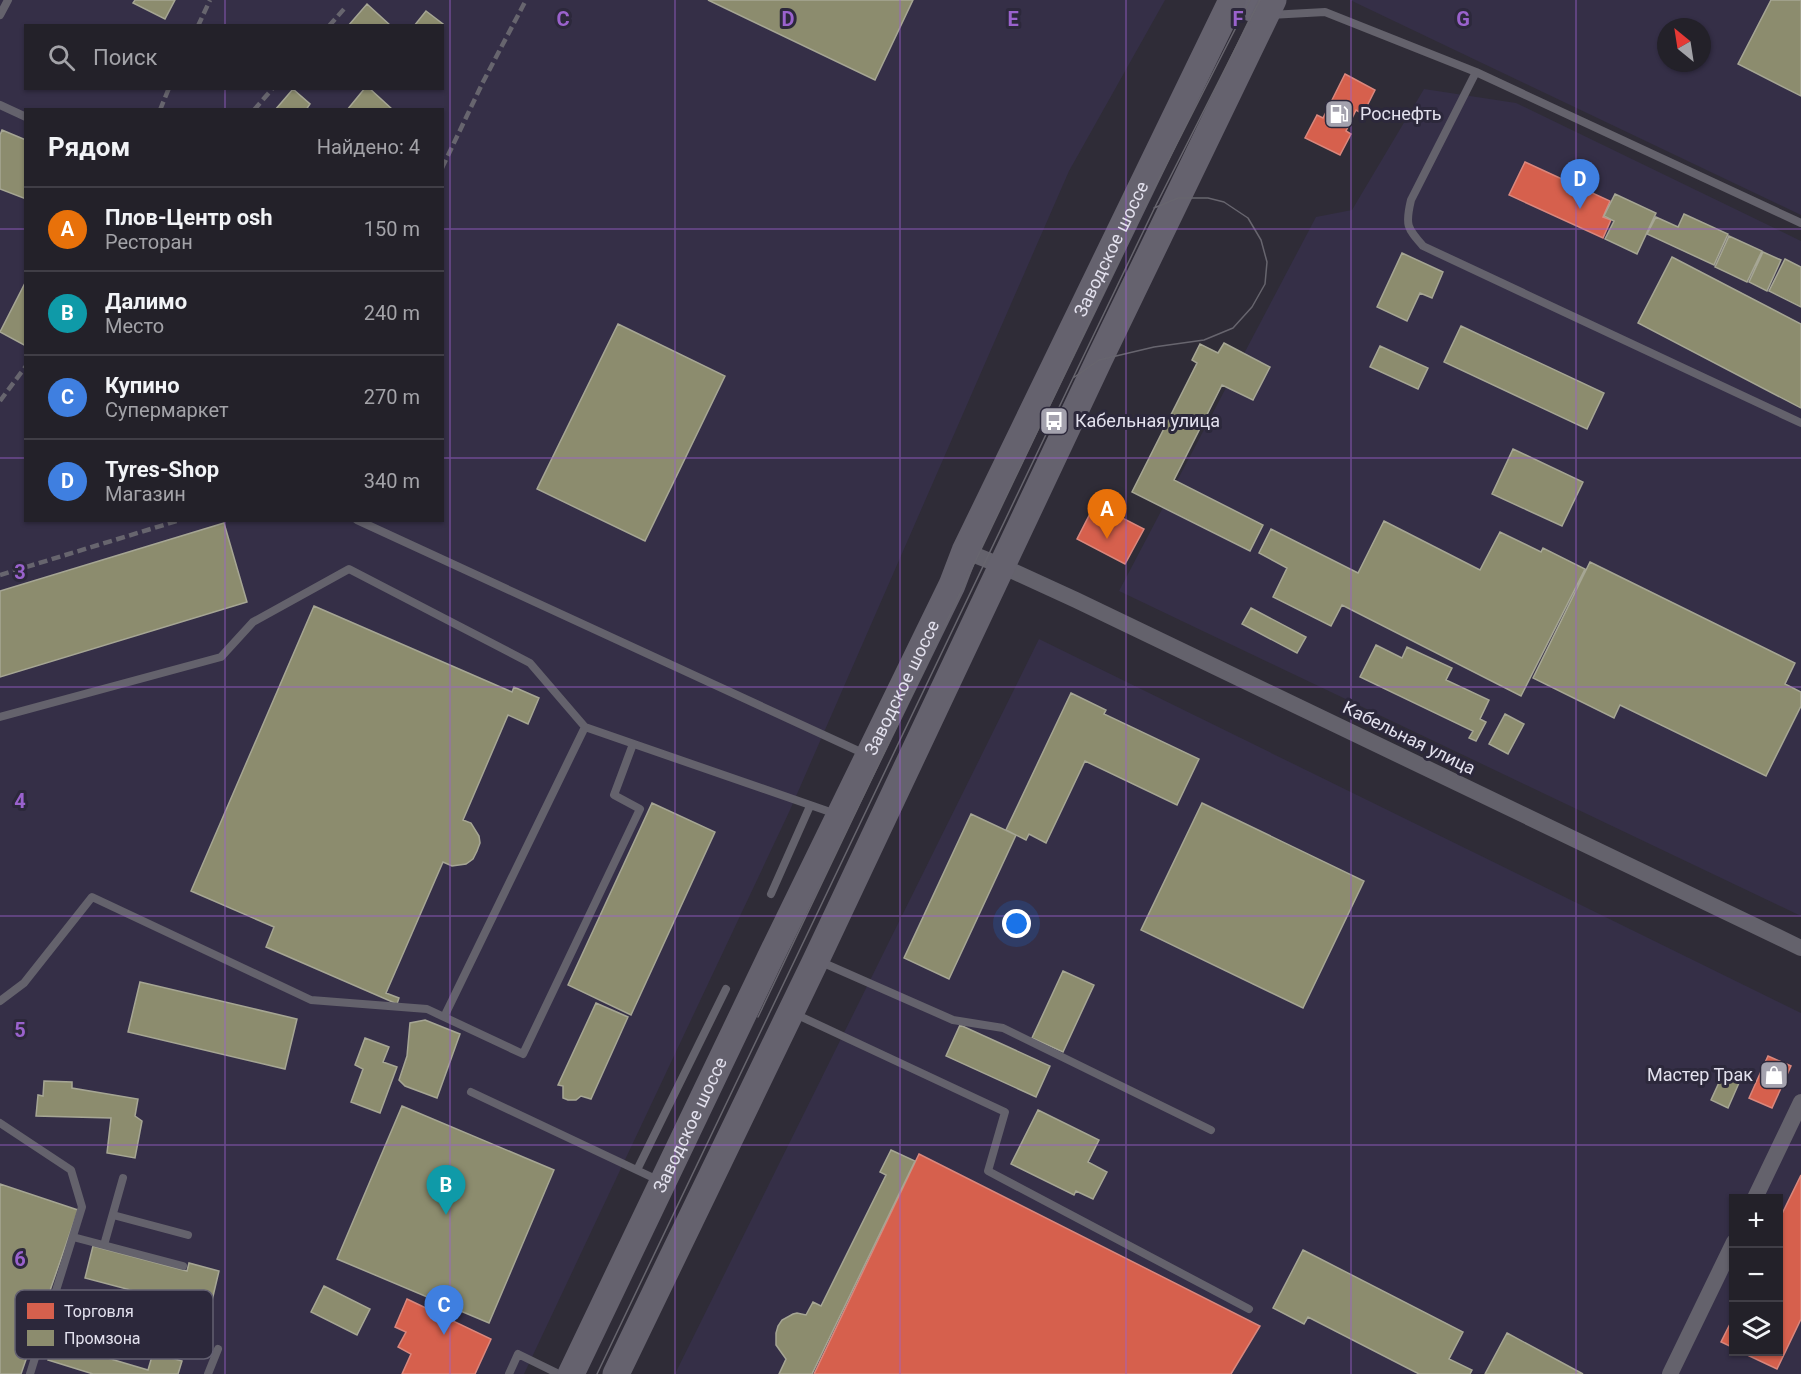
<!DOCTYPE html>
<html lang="ru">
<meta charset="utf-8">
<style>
body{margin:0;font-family:Roboto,sans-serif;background:#2f2e35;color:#f1f3f6}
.controls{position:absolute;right:18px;bottom:18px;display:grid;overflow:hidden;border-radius:0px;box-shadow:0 2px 4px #0004}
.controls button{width:54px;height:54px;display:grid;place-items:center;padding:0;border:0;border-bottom:2px solid #403e46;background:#232129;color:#f1f3f6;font:30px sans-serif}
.compass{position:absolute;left:1657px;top:18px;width:54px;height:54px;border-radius:50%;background:#232129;box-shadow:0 2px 4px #0004;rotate:330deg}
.you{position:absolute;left:1017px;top:924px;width:21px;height:21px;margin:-15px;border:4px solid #fff;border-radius:50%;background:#1a73e8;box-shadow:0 0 0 9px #1a73e833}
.badge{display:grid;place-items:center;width:39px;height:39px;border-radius:50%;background:#a4a2ae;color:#fff;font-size:20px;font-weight:700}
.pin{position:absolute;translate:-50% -50px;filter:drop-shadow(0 2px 3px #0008)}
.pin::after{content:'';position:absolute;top:32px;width:21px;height:18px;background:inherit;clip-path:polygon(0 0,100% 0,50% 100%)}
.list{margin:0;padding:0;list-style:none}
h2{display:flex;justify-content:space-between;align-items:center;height:78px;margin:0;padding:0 24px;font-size:26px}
h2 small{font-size:20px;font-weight:400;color:#a3a3a8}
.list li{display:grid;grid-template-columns:39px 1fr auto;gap:18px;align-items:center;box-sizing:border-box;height:84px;padding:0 24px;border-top:2px solid #403e46}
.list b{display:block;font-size:22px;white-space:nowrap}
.list p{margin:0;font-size:20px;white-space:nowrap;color:#a3a3a8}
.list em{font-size:20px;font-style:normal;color:#a3a3a8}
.icon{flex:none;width:33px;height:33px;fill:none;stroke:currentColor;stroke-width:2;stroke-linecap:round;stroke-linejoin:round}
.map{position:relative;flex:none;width:1801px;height:1374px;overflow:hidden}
.search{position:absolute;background:#232129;box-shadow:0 2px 4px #0004;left:24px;top:24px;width:420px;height:66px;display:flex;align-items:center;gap:15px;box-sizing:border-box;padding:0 21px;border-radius:0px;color:#a3a3a8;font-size:22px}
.panel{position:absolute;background:#232129;box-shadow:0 2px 4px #0004;left:24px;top:108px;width:420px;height:414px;border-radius:0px}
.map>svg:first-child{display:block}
.built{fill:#352f47;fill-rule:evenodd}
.shops{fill:#d6604d;stroke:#da877d;stroke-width:1.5}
.industry{fill:#8c8c6e;stroke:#a6a694;stroke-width:1.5}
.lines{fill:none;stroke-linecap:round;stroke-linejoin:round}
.service{stroke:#64626c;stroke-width:8}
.minor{stroke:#64626c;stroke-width:16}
.secondary{stroke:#666370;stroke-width:24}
.primary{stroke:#65626e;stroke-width:27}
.tram{stroke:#67656e;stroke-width:1.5}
.rail{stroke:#67656e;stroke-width:4.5;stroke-dasharray:9 4.5;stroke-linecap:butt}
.grid{fill:none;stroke:#9a62cd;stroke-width:1.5;stroke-opacity:0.55}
.labels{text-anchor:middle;stroke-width:6;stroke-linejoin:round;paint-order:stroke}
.poi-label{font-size:18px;fill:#e3e1ee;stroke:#2c283b;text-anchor:start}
.street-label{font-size:18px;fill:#e3e1ee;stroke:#2c283b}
.key{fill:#2c283b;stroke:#636071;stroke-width:1.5}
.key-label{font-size:16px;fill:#e3e1ee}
.grid-label{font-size:20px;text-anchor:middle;font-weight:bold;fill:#9a62cd;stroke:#2c283b;stroke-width:6;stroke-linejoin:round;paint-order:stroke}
</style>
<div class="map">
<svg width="1801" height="1374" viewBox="0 0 1801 1374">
<rect width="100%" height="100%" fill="#2f2c37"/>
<path class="built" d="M0,0H1165L1069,171L790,810L524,1374H0ZM26,26H442V88H26ZM26,110H442V520H26Z
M1350,0H1801V215ZM1666,27H1702V63H1666Z
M1424,89L1516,103L1801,241V916L1119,591L1316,217L1352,210Z
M1039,639L1801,1013V1374H675ZM1734,1198H1778V1352H1734Z"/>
<path class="shops" d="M1345,74L1375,90L1363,114L1356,110L1346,131L1351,134L1340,155L1305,138L1317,115L1323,118Z
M1525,162L1610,201L1603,217L1611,220L1603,238L1509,195Z
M1095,504L1144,529L1125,564L1077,539Z
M1768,1056L1791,1066L1772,1108L1749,1098Z
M919,1154L1260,1326L1231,1374H814Z
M1801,1175V1319L1777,1369L1741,1352H1778V1222Z
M407,1299L491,1339L475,1374H402L411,1354L398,1347L406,1332L395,1327Z
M1734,1316V1348L1721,1342Z"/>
<path class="industry" d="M135,0H175L165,19L133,3Z
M708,0H913L875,80Z
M1771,0H1801V96L1738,64Z
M367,4L391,26H348Z
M426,11L443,24L442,26H414Z
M365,88H369L393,110H347Z
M293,89L310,104L306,110H275Z
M2,130L26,140V199L0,189V135Z
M1615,194L1656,213L1637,254L1605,239L1614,221L1604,216Z
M1684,214L1728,234L1714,265L1647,234L1656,217L1678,227Z
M1729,236L1762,251L1747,282L1715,267Z
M1763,252L1781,260L1767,291L1749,282Z
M1402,253L1443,272L1432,298L1420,293L1407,321L1377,307Z
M1672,257L1801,324V408L1638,323Z
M1785,259L1801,267V307L1769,291Z
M26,281V346L0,332Z
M618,324L725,376L645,541L537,489Z
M1461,326L1604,393L1587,429L1444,362Z
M1224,343L1270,367L1253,400L1222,385L1174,480L1263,525L1250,551L1132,492L1197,363L1192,360L1200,344L1218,353Z
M1380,346L1428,368L1418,389L1370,367Z
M1513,449L1583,482L1562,526L1492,494Z
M1384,521L1480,570L1500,532L1541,552L1543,548L1585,569L1521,696L1342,605L1331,626L1273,597L1287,568L1259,553L1271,529L1358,573Z
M224,523L247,602L0,677V591Z
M1590,562L1795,663L1785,684L1801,692V706L1766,776L1620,705L1614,718L1533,678Z
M314,606L512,692L514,687L539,698L528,724L508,715L463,820L471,823L479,836L480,843L477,851L473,859L466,864L452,866L443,862L386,993L399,998L397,1004L266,947L274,927L191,891Z
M1251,608L1306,637L1297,653L1242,624Z
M1376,645L1402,658L1407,647L1452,668L1446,680L1489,700L1480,719L1486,722L1476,741L1469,738L1473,731L1360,677Z
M1071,693L1106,710L1104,714L1199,759L1177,805L1085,761L1046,843L1029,834L1026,840L1006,830Z
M1505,714L1524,724L1508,754L1489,744Z
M652,803L715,832L631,1015L568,985Z
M1202,803L1364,881L1303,1008L1141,930Z
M971,814L1016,835L949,979L904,958Z
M1063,971L1094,985L1063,1052L1032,1038Z
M140,982L297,1019L285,1069L128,1032Z
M596,1003L628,1017L591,1099L581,1096L576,1100H568L563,1098V1086L558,1085Z
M425,1020L460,1034L437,1098L405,1086L399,1080L407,1056L410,1023Z
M960,1025L1050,1066L1036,1097L946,1056Z
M365,1038L389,1047L383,1062L397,1067L380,1113L351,1102L363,1069L355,1065Z
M1722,1076L1739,1083L1728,1108L1711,1100Z
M44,1081L72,1082V1088L138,1099L135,1116L142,1121L135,1158L107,1153L111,1118L36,1116L38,1095L43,1096Z
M402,1106L554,1170L489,1323L337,1259Z
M1038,1110L1099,1140L1088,1162L1107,1172L1093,1199L1076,1191L1074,1195L1011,1164Z
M891,1150L915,1161L812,1374H779L786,1359L776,1345V1333L778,1326L782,1320L793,1314L797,1313L806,1315L813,1302L821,1306L886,1175L880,1172Z
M0,1184L78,1210L21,1374H0Z
M93,1246L187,1271L189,1263L219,1271L210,1309L183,1302L174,1336L133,1325L142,1293L85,1278Z
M1303,1250L1463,1332L1449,1359L1472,1370L1470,1374H1419L1308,1317L1304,1324L1273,1308Z
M324,1286L370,1309L357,1335L311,1312Z
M57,1333L106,1347L104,1357L148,1370L153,1353L182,1361L178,1374H93L48,1360Z
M1507,1333L1583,1374H1485Z"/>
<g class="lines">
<path class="service" d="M0,15L8,0
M1270,15L1325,12L1476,72L1801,223
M1476,72L1411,200C1405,225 1407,228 1423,246L1801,423
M0,105L26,117
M357,520L865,754
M0,717L221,657L253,622L349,569L530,663L585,727
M771,894L810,806
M819,961L953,1020L1003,1028L1211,1130
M0,1001L24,983L92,897L311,1000L427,1009L523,1054L640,809L614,795L633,744
M793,1013L1005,1112L988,1171L1249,1309
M444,1017L585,727L836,814
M471,1092L660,1181
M0,1123L71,1170L82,1207L30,1374
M637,1170L726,989
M113,1215L188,1235
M73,1237L183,1266
M104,1245L123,1178
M208,1374L218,1349
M509,1374L518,1354L559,1374"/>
<path class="minor" d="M965,551L1002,566L1076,600L1801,948
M1755,1198L1801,1102
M1670,1374L1734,1242"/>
<path class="secondary" d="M1231,2L1266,15"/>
<g class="primary">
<path id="s1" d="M571,1374L771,956L952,585L965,551L1232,0"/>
<path d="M616,1374L816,960L1099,360L1273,0"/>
</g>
<path class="tram" d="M1073,378L1099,360L1154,347L1204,340L1233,328L1252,307L1265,284L1267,262L1261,240L1248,218L1224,202L1208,198H1178L1154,208
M758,1017L1139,218L1250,0
M597,1374L1073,378L1155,207L1260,0"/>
<path class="rail" d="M198,26L210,0
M329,26L344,9
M160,110L169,88
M254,110L273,88
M442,168L483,82L526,0
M0,401L26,366
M0,575L180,520"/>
</g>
<path class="grid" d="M225,0V26M450,0V1374M675,0V1374M900,0V1374M1126,0V1374M1351,0V1374M1576,0V1374M225,88V110M0,229H26M442,229H1801M0,458H26M442,458H1801M225,520V1374M0,687H1801M0,916H1801M0,1145H1801"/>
<defs>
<g id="fuel-square" transform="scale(1.5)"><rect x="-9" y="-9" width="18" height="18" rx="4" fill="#a4a2ae" stroke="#2c283b"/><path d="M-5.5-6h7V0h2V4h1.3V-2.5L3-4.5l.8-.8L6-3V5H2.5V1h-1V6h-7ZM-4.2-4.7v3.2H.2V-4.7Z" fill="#fff"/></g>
<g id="bus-square" transform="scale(1.5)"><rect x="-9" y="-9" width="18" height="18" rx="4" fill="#a4a2ae" stroke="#2c283b"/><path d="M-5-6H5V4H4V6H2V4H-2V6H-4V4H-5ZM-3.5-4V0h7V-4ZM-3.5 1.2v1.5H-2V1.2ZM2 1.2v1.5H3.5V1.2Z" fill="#fff"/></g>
<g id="shop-square" transform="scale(1.5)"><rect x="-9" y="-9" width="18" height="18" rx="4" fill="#a4a2ae" stroke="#2c283b"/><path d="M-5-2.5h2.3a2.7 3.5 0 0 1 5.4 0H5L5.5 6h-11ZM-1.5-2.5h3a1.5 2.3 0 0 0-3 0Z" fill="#fff"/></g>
</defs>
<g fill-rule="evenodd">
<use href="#fuel-square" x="1339" y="114"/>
<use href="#bus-square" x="1054" y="421"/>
<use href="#shop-square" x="1774" y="1075"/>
</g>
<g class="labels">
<g class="poi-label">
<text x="1360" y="120">Роснефть</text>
<text x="1075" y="427">Кабельная улица</text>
<text x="1753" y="1081" text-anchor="end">Мастер Трак</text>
</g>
<g class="street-label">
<text dy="6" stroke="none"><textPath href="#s1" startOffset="1248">Заводское шоссе</textPath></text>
<text dy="6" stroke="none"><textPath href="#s1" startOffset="762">Заводское шоссе</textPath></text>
<text transform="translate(1409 738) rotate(26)" y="6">Кабельная улица</text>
<text dy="6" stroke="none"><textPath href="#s1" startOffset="276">Заводское шоссе</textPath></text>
</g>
</g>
<rect x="15" y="1290" width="198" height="69" rx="9" class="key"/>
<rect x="27" y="1303" width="27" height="16" fill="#d6604d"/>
<rect x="27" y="1330" width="27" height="16" fill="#8c8c6e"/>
<g class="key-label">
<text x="64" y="1317">Торговля</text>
<text x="64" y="1344">Промзона</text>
</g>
<g class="grid-label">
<text x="563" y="26">C</text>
<text x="788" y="26">D</text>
<text x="1013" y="26">E</text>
<text x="1238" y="26">F</text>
<text x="1463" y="26">G</text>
<text x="20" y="579">3</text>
<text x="20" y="808">4</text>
<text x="20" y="1037">5</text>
<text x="20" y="1266">6</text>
</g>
</svg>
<div class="controls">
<button>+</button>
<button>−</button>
<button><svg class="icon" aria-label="layers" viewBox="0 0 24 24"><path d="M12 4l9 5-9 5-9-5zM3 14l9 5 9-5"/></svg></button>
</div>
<svg class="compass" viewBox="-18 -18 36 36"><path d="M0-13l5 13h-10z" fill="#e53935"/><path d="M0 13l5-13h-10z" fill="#a3a3a8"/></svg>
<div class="you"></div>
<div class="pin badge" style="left:1107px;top:539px;background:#e8710a">A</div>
<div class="pin badge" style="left:446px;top:1215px;background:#0f9aa8">B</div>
<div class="pin badge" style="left:444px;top:1335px;background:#3f7fe0">C</div>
<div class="pin badge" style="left:1580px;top:209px;background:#3f7fe0">D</div>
<div class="search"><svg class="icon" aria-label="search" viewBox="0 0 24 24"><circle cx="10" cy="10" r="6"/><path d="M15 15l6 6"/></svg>Поиск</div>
<section class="panel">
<h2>Рядом<small>Найдено: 4</small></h2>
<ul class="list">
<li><span class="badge" style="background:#e8710a">A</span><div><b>Плов-Центр osh</b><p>Ресторан</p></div><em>150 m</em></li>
<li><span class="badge" style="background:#0f9aa8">B</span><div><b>Далимо</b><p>Место</p></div><em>240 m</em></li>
<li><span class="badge" style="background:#3f7fe0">C</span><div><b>Купино</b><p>Супермаркет</p></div><em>270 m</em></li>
<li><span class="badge" style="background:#3f7fe0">D</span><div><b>Tyres-Shop</b><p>Магазин</p></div><em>340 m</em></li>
</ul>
</section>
</div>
